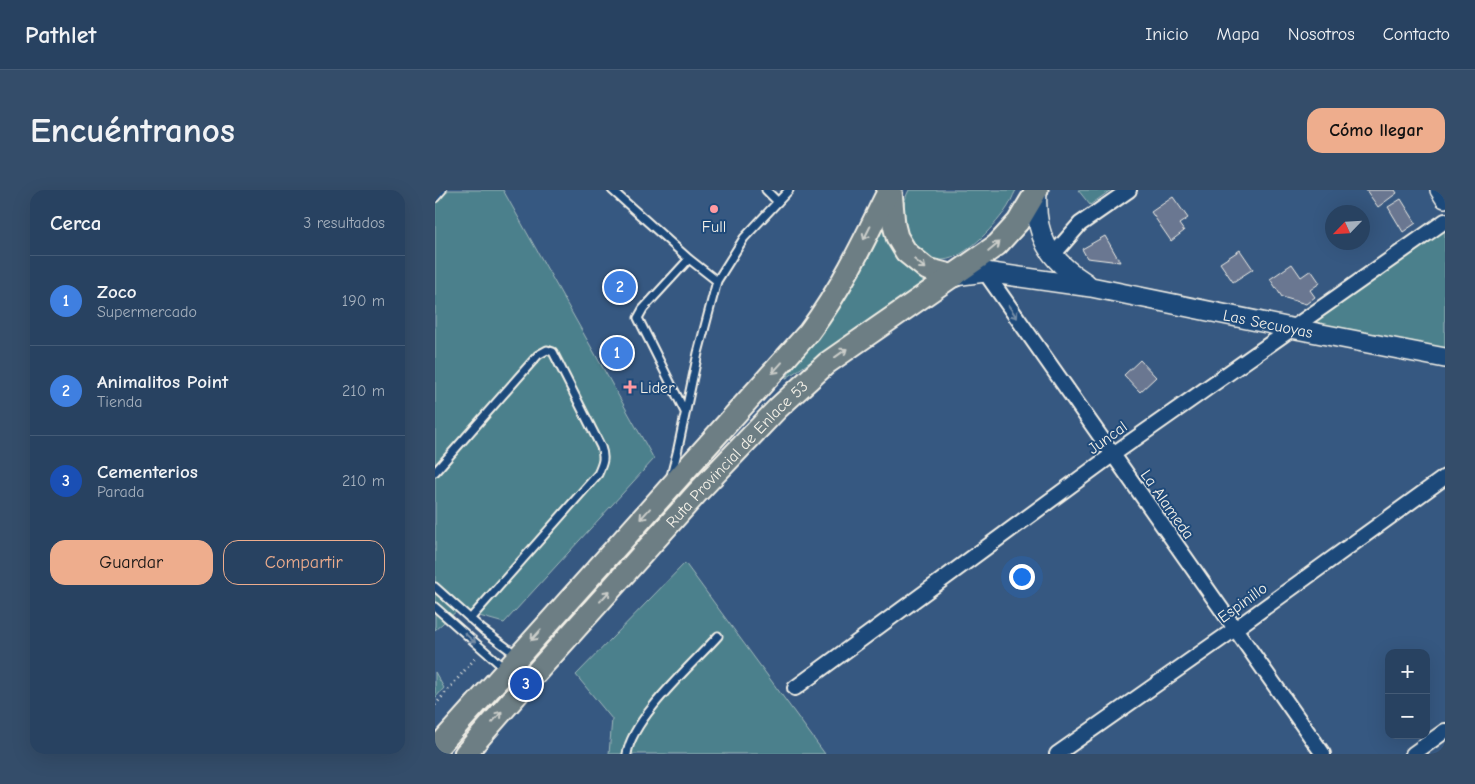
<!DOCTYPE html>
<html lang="es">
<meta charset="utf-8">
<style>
body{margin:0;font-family:"Comic Neue",sans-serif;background:#344d6a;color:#f1f3f6}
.controls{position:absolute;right:15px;bottom:15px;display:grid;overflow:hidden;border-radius:10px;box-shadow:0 5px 20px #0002}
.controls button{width:45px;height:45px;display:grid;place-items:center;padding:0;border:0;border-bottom:1px solid #445b76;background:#284261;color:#f1f3f6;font:25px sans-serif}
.compass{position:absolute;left:890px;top:15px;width:45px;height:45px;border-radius:50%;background:#284261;box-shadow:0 5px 20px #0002;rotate:245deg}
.you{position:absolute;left:586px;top:386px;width:18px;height:18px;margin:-12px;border:4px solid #fff;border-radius:50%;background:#1a73e8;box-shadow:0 0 0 8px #1a73e833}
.badge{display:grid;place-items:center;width:32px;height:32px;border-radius:50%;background:#eead8d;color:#fff;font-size:16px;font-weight:700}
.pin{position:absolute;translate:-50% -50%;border:2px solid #fff;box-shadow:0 1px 5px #0006}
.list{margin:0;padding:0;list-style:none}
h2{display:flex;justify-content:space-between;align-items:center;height:65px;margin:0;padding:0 20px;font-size:21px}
h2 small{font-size:16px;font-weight:400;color:#a5b0bd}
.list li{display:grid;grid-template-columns:32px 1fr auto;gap:15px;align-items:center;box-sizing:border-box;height:90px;padding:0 20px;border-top:1px solid #445b76}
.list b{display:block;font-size:19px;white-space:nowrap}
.list p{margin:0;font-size:16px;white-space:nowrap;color:#a5b0bd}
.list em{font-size:16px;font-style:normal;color:#a5b0bd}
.actions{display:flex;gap:10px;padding:15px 20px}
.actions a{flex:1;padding:11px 0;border:1px solid #eead8d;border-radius:15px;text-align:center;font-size:18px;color:#eead8d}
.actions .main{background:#eead8d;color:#111}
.map{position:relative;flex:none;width:1010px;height:564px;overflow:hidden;border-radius:15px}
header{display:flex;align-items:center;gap:30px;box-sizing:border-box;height:70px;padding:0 25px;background:#284261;border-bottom:1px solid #445b76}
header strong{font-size:24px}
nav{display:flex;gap:28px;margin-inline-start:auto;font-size:18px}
.intro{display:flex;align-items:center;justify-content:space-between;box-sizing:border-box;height:120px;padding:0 30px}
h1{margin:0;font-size:35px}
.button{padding:12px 22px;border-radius:15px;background:#eead8d;color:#111;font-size:18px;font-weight:700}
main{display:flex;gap:30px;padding:0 30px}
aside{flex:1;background:#284261;border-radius:15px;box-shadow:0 5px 20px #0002}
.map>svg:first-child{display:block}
.green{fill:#4c808c;stroke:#a0b8ba}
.building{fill:#6b7791;stroke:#f4f1e8}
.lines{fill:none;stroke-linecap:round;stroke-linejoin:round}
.service-casing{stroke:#f4f1e8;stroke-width:11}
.minor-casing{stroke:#f4f1e8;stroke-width:18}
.secondary-casing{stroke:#f4f1e8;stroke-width:22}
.primary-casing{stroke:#f4f1e8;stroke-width:25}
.path{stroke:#f4f1e8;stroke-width:3;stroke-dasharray:1 4;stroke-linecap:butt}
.service{stroke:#1f4a7a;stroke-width:7}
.minor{stroke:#1f4a7a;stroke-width:14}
.secondary{stroke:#1f4a7a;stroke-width:19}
.primary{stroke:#6d7e84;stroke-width:21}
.oneway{stroke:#ccceca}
.oneway2{stroke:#748da6}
.poi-dot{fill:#ff9aa2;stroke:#1f4a7a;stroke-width:2}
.labels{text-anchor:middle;stroke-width:4;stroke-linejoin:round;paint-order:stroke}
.poi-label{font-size:16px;fill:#f4f1e8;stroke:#1f4a7a}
.street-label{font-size:16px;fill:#f4f1e8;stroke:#1f4a7a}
</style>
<header>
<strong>Pathlet</strong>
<nav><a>Inicio</a><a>Mapa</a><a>Nosotros</a><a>Contacto</a></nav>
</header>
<div class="intro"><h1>Encuéntranos</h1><a class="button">Cómo llegar</a></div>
<main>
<aside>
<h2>Cerca<small>3 resultados</small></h2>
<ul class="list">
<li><span class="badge" style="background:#3f7fe0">1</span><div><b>Zoco</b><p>Supermercado</p></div><em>190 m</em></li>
<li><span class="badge" style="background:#3f7fe0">2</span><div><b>Animalitos Point</b><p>Tienda</p></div><em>210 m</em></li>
<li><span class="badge" style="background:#1a4fb4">3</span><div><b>Cementerios</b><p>Parada</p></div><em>210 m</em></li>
</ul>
<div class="actions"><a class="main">Guardar</a><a>Compartir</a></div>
</aside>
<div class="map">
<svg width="1010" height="564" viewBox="0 0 1010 564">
<rect width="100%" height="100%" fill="#365881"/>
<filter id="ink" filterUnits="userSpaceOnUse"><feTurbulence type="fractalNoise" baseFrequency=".02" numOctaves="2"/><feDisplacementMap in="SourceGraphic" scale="10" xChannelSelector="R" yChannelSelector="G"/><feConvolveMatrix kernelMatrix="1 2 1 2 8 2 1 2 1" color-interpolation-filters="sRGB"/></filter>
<g filter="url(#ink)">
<path class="green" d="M0,0H68L219,269L69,433L23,420L0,440Z
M474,0H581C577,7 575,15 570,21C557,38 531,68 508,70C474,72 460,25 474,0Z
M643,0H676L655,15Z
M450,31L498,89L350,189L401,121Z
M1010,40V162L876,135Z
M250,373L390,564H174L177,529L141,485Z
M0,482L9,498L0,508Z"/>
<path class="building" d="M931,0H960L962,3L943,17Z
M738,7L753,28L744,34L749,41L736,51L716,22Z
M966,9L981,33L968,42L953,17Z
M670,46L685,72L652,68L647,59Z
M805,60L818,79L798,92L785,73Z
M857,74L866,87L876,80L885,93L875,100L880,107L871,114L847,107L835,89Z
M705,170L721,187L705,202L689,185Z"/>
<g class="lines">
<g class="service-casing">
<path id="service" d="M177,0L254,69L282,91
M331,0L343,12
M0,8L7,0
M250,222L203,128L208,119L254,69
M0,282L103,165L112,160L118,162L166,257C170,268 168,273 163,284L35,429
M236,286L242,263L263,163L282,91L309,48L354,0
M0,397L48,440L83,466
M0,417L69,478
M192,564C197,528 258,474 283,446"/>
</g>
<g class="minor-casing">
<path id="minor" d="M618,65L645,34L694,0
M550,82L888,564
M360,498L677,265L1010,31
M622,564L800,439L1010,287
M978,564L1010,541"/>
</g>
<g class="secondary-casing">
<g id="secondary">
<path d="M1005,0L1010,8"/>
<path d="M602,1C599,46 613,69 651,93"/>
<path id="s1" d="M519,86L550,82L656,97L856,138L1010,168"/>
</g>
</g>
<g class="primary-casing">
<g id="primary">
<path d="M456,0L459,35L462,47L471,62L492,79L519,86"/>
<path d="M0,560L374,142C407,98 430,49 454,0"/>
<path id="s2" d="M30,564L91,494L262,303L343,218L392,173L562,55L583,32L602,0"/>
</g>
</g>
<path class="path" d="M0,515L42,466"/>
<use href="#service" class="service"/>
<use href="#minor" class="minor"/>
<use href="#secondary" class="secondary"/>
<use href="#primary" class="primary"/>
</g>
<defs><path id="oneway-shaft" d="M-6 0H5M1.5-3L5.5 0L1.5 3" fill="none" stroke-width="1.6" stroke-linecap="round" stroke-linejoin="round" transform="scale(1.25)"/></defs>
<g class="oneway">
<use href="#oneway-shaft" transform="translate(432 43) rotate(117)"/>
<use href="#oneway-shaft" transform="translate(559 57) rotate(-40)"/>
<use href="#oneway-shaft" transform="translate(485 74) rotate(39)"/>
<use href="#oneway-shaft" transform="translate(406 163) rotate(-36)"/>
<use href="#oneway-shaft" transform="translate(342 178) rotate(132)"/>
<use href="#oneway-shaft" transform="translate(210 324) rotate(132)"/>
<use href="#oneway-shaft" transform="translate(170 406) rotate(-48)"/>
<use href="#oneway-shaft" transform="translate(101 445) rotate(132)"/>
<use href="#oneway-shaft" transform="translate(62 527) rotate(-49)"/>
</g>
<g class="oneway2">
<use href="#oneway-shaft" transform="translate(578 122) rotate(55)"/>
<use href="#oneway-shaft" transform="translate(35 448) rotate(42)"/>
</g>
</g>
<g class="poi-dot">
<circle cx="279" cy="19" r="5"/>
<path d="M192.5 189.5h5v5h5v5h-5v5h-5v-5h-5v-5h5z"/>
</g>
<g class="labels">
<g class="poi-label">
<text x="279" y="42">Full</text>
<text x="205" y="203" text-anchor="start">Lider</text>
</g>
<g class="street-label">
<text dy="6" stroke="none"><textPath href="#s1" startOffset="319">Las Secuoyas</textPath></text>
<text transform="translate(672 247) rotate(-36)" y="6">Juncal</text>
<text dy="6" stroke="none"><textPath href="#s2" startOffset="405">Ruta Provincial de Enlace 53</textPath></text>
<text transform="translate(733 314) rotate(55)" y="6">La Alameda</text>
<text transform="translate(807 412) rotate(-36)" y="6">Espinillo</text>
</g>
</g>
</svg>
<div class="controls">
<button>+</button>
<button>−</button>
</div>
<svg class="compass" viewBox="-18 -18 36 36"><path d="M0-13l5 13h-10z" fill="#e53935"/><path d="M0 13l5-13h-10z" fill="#a5b0bd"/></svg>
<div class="you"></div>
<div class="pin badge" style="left:182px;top:163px;background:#3f7fe0">1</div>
<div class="pin badge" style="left:185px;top:97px;background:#3f7fe0">2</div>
<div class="pin badge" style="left:91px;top:494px;background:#1a4fb4">3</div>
</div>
</main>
